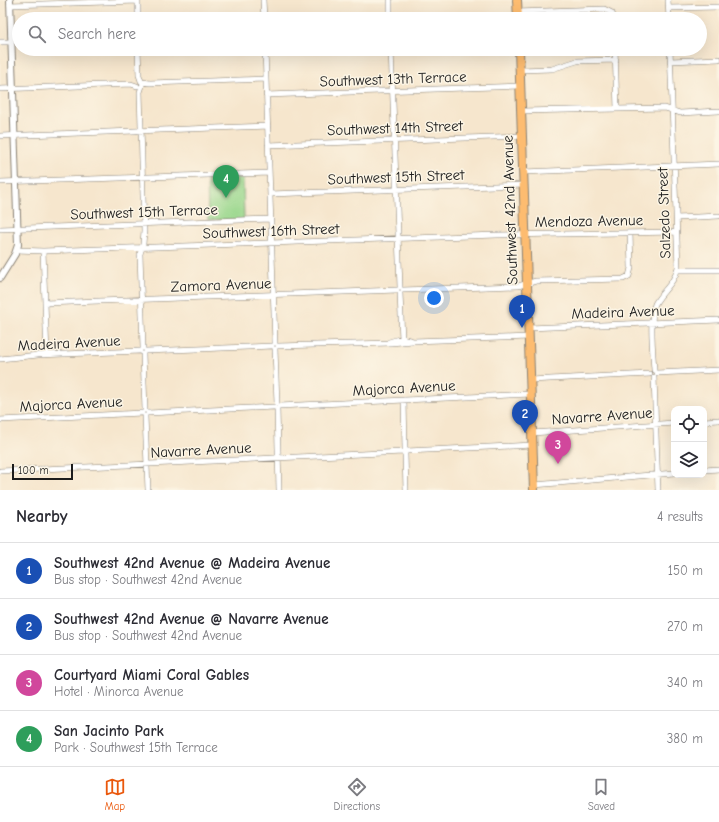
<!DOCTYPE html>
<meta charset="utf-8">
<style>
body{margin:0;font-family:"Comic Neue",sans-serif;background:#f2f2f3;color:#2b2b33}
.controls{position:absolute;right:12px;bottom:12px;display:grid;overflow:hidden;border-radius:8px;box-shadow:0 4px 16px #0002}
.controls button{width:36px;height:36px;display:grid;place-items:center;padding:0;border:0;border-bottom:1px solid #e1e1e2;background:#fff;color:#2b2b33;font:20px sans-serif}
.scale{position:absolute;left:12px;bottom:10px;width:61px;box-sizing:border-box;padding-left:4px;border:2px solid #1c1c1c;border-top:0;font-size:11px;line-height:14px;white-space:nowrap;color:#1c1c1c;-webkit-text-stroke:3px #fcf5e5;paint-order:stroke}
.you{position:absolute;left:434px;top:298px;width:14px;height:14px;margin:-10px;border:3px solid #fff;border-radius:50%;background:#1a73e8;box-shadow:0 0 0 6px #1a73e833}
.badge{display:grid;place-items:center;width:26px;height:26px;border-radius:50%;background:#ea580c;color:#fff;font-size:13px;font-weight:700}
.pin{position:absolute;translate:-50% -33px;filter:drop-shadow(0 1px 2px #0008)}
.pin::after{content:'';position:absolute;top:21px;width:14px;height:12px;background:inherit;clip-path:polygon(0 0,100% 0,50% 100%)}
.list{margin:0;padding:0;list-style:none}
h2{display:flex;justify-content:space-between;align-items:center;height:52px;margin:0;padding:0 16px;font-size:17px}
h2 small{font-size:13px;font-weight:400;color:#7c7c81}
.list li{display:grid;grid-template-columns:26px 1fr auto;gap:12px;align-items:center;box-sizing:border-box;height:56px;padding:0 16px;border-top:1px solid #e1e1e2}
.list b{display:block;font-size:15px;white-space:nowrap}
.list p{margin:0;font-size:13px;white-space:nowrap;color:#7c7c81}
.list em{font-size:13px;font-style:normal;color:#7c7c81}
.icon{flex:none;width:22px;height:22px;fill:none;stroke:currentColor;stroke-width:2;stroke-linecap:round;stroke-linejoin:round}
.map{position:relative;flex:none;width:719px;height:490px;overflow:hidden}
.search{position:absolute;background:#fff;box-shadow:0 4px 16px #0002;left:12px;right:12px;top:12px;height:44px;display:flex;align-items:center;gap:10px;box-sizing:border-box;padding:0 14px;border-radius:22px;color:#7c7c81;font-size:15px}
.sheet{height:276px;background:#fff}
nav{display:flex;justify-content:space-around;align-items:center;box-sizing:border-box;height:56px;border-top:1px solid #e1e1e2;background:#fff;font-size:11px;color:#7c7c81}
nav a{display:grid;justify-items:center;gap:2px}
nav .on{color:#ea580c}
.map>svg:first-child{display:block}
.park{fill:#99d78c;stroke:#5a7a54}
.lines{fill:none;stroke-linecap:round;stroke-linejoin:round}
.minor-casing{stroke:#898174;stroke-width:6}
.tertiary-casing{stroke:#898174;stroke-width:8}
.primary-casing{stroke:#898174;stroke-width:10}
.minor{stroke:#fff;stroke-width:5}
.tertiary{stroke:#fff;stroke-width:6}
.primary{stroke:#fdbc70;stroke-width:8}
.labels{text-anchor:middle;stroke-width:3;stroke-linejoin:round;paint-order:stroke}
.street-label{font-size:15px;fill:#1c1c1c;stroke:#fcf5e5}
</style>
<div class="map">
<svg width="719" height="490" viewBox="0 0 719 490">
<rect width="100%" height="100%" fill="#fcf5e5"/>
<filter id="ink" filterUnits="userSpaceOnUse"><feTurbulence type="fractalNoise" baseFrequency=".025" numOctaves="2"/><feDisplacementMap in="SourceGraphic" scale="8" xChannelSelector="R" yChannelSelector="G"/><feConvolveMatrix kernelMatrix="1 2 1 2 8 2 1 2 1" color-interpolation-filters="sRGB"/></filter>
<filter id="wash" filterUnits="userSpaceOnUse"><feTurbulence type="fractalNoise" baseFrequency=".012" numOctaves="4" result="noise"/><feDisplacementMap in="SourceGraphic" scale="16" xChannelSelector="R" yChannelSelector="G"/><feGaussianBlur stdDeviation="0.9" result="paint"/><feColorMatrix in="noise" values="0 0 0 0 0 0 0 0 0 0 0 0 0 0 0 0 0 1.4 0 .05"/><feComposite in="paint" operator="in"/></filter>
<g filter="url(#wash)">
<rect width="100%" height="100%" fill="#f6e6cd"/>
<path class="park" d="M243,176L244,219L208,220L207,178Z"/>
</g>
<g filter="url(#ink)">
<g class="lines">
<g class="minor-casing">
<path id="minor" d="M263,0L264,19
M390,0V19
M668,0L669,19
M10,5L138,1
M669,8L719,7
M517,12L604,9L612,13L614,19
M138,19V0
M11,35H19
M0,42H11
M138,49L139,75L141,81
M265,49L275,343
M391,49L400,287
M615,49L617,109
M670,61L719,59
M519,70L552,69L577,61L616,60
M142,82L150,83L266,79
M142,86L140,92L144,231L143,244L140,254L143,348
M0,89L131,84L137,86
M266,95L520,86
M521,111L665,108L680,113L719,111
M0,136L268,126
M268,145L522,136
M523,172L719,164
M0,182L269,173
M270,194L524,185
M677,218L719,216
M0,229L271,219
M17,250L43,251L497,235L677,232
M43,251L47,355
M677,270H719
M403,290L518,286L536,281L623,279L629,276L631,268L630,233
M400,293L402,340
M45,303L397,290
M529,328L719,320
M413,341L529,337
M278,346L391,343L413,341L402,338L389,342
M275,349L277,404
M146,351L272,346
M143,354L145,410
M0,359L38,355L140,351
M654,370C653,353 649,318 655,304C662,291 675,283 678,267L670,49
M657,373L719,370
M654,377L658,490
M530,380L650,374
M404,400L405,449
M279,406L531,394
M277,409L279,490
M148,413L274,407
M145,416L148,490
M0,420L142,413
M704,421L719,420
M532,433L674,423
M407,451L532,445
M405,454L406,490
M704,470L719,469
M0,471L403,452
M534,485L674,473"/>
</g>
<g class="tertiary-casing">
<path id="tertiary" d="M0,278L15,254L18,245L10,0"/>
</g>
<g class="primary-casing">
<path id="primary" d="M517,0L518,19
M519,49L534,490"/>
</g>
<use href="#minor" class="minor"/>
<use href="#tertiary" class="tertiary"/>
<use href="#primary" class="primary"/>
</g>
</g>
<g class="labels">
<g class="street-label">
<text transform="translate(393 79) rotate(-2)" y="5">Southwest 13th Terrace</text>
<text transform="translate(395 128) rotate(-2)" y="5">Southwest 14th Street</text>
<text transform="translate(396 177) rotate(-2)" y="5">Southwest 15th Street</text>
<text transform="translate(510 210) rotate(-92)" y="5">Southwest 42nd Avenue</text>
<text transform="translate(144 212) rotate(-2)" y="5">Southwest 15th Terrace</text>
<text transform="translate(664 213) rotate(-92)" y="5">Salzedo Street</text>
<text transform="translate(589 221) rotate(-1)" y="5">Mendoza Avenue</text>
<text transform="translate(271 231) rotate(-2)" y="5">Southwest 16th Street</text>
<text transform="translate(221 285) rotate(-2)" y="5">Zamora Avenue</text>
<text transform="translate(623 312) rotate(-2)" y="5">Madeira Avenue</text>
<text transform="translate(69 343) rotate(-3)" y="5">Madeira Avenue</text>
<text transform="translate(404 388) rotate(-3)" y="5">Majorca Avenue</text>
<text transform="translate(71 404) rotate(-3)" y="5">Majorca Avenue</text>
<text transform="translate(602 416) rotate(-4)" y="5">Navarre Avenue</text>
<text transform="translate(201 450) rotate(-3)" y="5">Navarre Avenue</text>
</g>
</g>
</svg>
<div class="controls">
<button><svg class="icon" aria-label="locate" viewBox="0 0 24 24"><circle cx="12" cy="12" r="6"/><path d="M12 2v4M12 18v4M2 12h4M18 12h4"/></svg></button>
<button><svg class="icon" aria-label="layers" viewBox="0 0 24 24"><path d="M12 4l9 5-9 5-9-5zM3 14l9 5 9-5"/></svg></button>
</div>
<div class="scale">100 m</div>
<div class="you"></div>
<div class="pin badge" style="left:522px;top:328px;background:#1a4fb4">1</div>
<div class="pin badge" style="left:525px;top:433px;background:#1a4fb4">2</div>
<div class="pin badge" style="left:558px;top:464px;background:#d1479c">3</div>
<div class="pin badge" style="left:226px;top:198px;background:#2e9e5b">4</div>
<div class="search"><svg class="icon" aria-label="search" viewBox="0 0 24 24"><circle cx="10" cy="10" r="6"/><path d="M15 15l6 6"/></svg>Search here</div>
</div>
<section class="sheet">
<h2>Nearby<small>4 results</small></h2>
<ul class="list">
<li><span class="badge" style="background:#1a4fb4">1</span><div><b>Southwest 42nd Avenue @ Madeira Avenue</b><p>Bus stop · Southwest 42nd Avenue</p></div><em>150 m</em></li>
<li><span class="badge" style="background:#1a4fb4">2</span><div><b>Southwest 42nd Avenue @ Navarre Avenue</b><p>Bus stop · Southwest 42nd Avenue</p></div><em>270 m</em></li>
<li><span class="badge" style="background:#d1479c">3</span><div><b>Courtyard Miami Coral Gables</b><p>Hotel · Minorca Avenue</p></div><em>340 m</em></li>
<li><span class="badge" style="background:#2e9e5b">4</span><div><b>San Jacinto Park</b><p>Park · Southwest 15th Terrace</p></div><em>380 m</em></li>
</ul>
</section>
<nav>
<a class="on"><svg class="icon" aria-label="map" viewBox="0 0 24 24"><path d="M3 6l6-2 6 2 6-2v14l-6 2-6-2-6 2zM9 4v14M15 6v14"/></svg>Map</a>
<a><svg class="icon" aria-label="directions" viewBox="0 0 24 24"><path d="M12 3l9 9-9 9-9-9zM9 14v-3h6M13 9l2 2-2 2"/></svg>Directions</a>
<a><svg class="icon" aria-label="saved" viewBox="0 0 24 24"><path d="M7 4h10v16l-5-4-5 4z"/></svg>Saved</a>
</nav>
